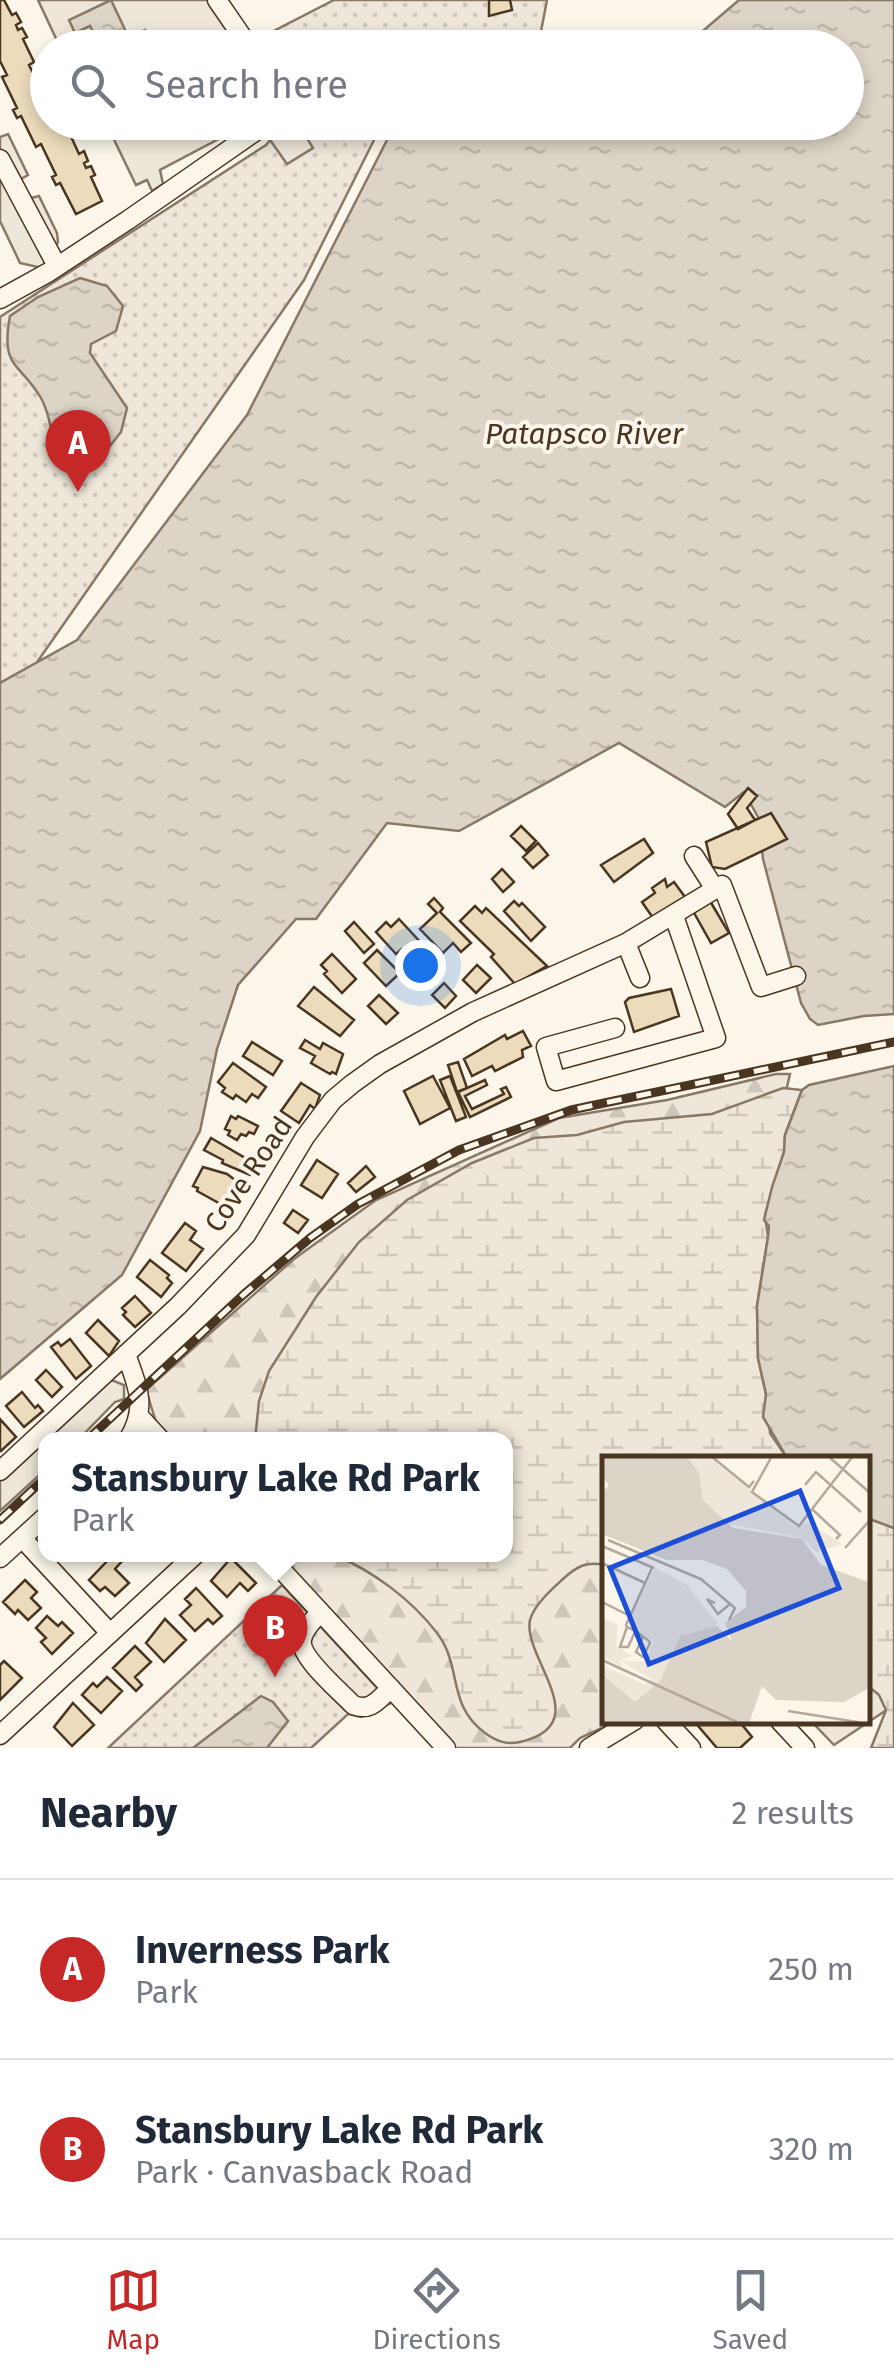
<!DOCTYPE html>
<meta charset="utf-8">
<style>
body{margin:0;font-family:"Fira Sans",sans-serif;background:#f6f6f7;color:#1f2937}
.you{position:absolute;left:420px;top:965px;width:35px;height:35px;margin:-25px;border:8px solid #fff;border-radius:50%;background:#1a73e8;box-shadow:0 0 0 15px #1a73e833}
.badge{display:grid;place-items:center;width:65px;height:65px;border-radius:50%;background:#c62828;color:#fff;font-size:32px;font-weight:700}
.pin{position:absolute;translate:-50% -82px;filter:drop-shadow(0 2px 5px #0008)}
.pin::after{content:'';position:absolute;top:52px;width:35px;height:30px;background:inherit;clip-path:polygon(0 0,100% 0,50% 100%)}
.popup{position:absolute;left:38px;top:1432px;width:475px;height:130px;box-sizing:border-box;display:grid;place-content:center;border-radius:20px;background:#fff;filter:drop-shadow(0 2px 8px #0005);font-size:32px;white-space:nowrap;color:#747a83}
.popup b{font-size:38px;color:#1f2937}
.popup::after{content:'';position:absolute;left:50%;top:100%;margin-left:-20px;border:20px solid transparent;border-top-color:#fff}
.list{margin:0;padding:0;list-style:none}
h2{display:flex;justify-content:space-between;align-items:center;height:130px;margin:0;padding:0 40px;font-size:42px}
h2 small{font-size:32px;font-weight:400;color:#747a83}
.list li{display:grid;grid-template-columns:65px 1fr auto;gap:30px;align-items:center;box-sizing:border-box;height:180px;padding:0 40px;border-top:2px solid #e0e1e3}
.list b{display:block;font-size:38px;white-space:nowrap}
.list p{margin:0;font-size:32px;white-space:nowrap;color:#747a83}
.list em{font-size:32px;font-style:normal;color:#747a83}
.icon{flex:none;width:55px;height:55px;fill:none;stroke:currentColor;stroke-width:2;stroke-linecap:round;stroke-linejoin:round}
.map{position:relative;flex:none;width:894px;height:1748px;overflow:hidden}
.search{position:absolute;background:#fff;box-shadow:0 5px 15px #0003;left:30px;right:30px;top:30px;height:110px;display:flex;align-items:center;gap:25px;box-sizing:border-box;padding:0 35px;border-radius:55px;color:#747a83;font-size:38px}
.sheet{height:490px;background:#fff}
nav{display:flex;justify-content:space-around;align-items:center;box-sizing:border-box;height:140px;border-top:2px solid #e0e1e3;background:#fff;font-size:28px;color:#747a83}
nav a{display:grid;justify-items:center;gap:5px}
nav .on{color:#c62828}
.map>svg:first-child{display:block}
.grass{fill:#ede6d9;stroke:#887966;stroke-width:2.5}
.forest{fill:url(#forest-firs);stroke:#887966;stroke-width:2.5}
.wetland{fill:url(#wetland-marsh);stroke:#887966;stroke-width:2.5}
.park{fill:url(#park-dots);stroke:#887966;stroke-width:2.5}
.parking{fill:#ede7d9;stroke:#887966;stroke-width:2.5}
.water{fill:url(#water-ripples);stroke:#887966;stroke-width:2.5}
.building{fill:#ecdcbc;stroke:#4a3520;stroke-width:2.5}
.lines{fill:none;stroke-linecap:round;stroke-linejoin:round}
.minor-casing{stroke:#4a3520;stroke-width:21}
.minor{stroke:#fbf6e9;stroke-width:18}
.rail-casing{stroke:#4a3520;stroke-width:9}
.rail{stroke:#fbf6e9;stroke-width:5;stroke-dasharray:15;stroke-linecap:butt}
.labels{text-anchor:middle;stroke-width:8;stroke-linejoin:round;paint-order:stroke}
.street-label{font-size:28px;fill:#4a3520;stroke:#fbf6e9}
.water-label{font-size:30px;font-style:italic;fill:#4a3520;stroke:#fbf6e9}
.inset-road{fill:none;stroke:#b4a999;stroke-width:2.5}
.view{fill:#1d4ed8;fill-opacity:0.15;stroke:#1d4ed8;stroke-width:5}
.inset-edge{fill:none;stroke:#4a3520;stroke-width:5}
</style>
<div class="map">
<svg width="894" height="1748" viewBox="0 0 894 1748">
<defs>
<pattern id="forest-firs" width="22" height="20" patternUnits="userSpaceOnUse" patternTransform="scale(2.5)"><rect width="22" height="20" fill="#ede6d9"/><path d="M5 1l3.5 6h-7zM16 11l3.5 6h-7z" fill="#cdc6ba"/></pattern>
<pattern id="wetland-marsh" width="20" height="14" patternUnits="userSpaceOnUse" patternTransform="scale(2.5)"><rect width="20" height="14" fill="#ede6d9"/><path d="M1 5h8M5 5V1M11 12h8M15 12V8" fill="none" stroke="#cdc6ba"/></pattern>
<pattern id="park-dots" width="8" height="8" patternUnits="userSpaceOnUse" patternTransform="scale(2.5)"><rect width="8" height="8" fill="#ede6d9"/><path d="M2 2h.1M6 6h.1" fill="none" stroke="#cdc6ba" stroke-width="1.8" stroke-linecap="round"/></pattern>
<pattern id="water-ripples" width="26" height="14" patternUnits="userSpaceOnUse" patternTransform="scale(2.5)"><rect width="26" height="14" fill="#dcd4c6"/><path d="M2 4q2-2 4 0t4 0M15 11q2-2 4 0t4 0" fill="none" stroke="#beb7aa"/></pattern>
</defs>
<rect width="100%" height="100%" fill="#fbf6e9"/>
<path class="grass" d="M38,0H209L228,31L194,47H60Z"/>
<path class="forest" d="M776,1074H790L739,1292L604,1458V1720L617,1721L580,1738L570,1748H455L277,1555L505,1554V1440L172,1439L156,1422L146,1390L294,1259L376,1200L559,1118L667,1100Z
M867,1570L894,1705L834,1745L811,1721L866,1720Z"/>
<path class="wetland" d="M783,1088L802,1090L785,1135L784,1152L765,1215L768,1237L757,1306L758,1358L766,1394L770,1433L787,1458H604V1565C586,1561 576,1567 563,1579C552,1589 534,1605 530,1620C522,1658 598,1724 520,1742C506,1745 496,1741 485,1733C446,1704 463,1667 437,1633C411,1599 374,1572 335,1555L505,1554V1440H255L259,1401L269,1371L316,1297L359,1242L407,1200L472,1163L534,1138L577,1135L624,1122L712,1114Z
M867,1518L894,1528V1748H871L886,1710L879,1695L867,1685Z"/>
<path class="park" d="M334,0H547L538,47H278L268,34Z
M285,123H390L379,130L304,280L33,668L0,683V317L266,145Z
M282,1585L391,1703L361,1717L348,1714L311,1748H108Z"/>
<path class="parking" d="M106,123H249L160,170L163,184L152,191L147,180L136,185Z
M290,123H298L313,148L287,164L268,137Z
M8,134L28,175L16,182L27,199L39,196L57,233L58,242L53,251L61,255L42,268L20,263L0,221V137Z
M109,1379L124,1385V1399L115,1402L79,1439L45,1440V1470L0,1511V1478Z"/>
<path class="water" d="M111,0L129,38L145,30L151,42L140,47H101L90,26L75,33L69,20Z
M739,0H894V1014L864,1016L818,1025L810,1019L801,1003L763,859L759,819L744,792L725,807L619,743L459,831L387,823L316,919H296L238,985L217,1049L200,1131L122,1275L0,1379V683L77,640L247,415L388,138L413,122H846V48L684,47Z
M80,278L107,286L123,306L116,331L91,344L90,353L127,408L121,432L91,470L59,466C53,445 51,416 41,398C20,362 0,369 10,316L38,297Z
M894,1066V1528L867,1518L866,1458H787L763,1417L766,1394L758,1358L757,1306L768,1237L769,1226L764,1220L772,1187L784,1152L785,1135L802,1090L809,1085Z
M261,1696L273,1702L288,1721L267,1748H193Z"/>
<path class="building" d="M0,0H4L12,15L16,13L21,22L16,25L18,30L22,28L27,37L23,39L34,62L29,65L40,87L45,85L48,90V122H58L63,132L68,130L79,154L84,151L88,161L84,163L86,168L91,166L95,175L91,177L102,201L76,214L60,183L56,185L52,177L56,175L41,144L36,147L21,116L17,118L13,110L17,108L2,77L7,75L0,61Z
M489,0H510L512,10L489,16Z
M748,788L757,796L747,808L755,820L738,829L728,814Z
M771,813L787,839L725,869L712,867L706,842Z
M521,826L536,841L526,851L511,836Z
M644,839L653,853L614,882L601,865Z
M538,843L548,855L533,868L523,857Z
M502,869L514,882L503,892L492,879Z
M665,879L667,887L674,882L685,897L655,921L642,902L655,893L652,888Z
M434,898L443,908L440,912L471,943L461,952L453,943L443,953L420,929L437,913L428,904Z
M514,901L519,906L522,903L545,927L531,941L504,911Z
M710,901L729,933L711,943L693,911Z
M475,906L482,913L486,908L547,966L515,984L491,957L494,954L460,921Z
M399,919L422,944L409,956L402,949L396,954L376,932L386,922L391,927Z
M354,922L374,944L364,953L345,931Z
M377,950L400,973L386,986L364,963Z
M332,954L356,979L342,993L324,974L327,971L321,965Z
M477,965L491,978L476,993L463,980Z
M444,983L456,996L445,1008L432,995Z
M314,987L354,1020L340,1036L298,1006Z
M671,989L679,1016L634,1032L625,1002L629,998Z
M379,995L398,1013L386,1024L368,1006Z
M523,1031L531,1046L522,1050L523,1057L495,1071L492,1066L472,1076L464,1059L505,1035L507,1039Z
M305,1040L320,1049L323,1043L343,1054L336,1074L332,1072L330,1074L311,1063L315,1056L300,1048Z
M252,1042L282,1061L273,1075L243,1056Z
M458,1062L467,1088L457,1092L448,1065Z
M233,1063L266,1087L258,1098L252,1094L246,1102L236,1095L233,1099L222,1092L225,1088L218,1082Z
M433,1076L450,1108L420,1124L404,1091Z
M450,1076L466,1117L456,1121L440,1080Z
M485,1080L487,1085L465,1096L472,1109L504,1094L501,1089L506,1087L511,1097L470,1117L458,1092Z
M301,1083L320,1095L315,1109L310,1105L299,1123L281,1111Z
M231,1116L236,1119L238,1116L258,1126L254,1134L249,1132L246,1136L241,1134L237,1140L228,1135L230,1131L225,1129Z
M211,1138L259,1166L257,1170L254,1169L250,1175L222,1163L223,1160L204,1150Z
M317,1160L338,1174L322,1198L301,1185Z
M366,1166L375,1177L356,1192L348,1183Z
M203,1167L227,1174L239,1183L226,1207L197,1191L198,1188L193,1186Z
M293,1210L308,1220L298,1233L284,1223Z
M185,1223L196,1231L190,1240L203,1249L186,1271L162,1253Z
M150,1260L169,1275L167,1278L172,1283L161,1297L137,1277Z
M135,1296L151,1313L135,1327L123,1315L126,1312L122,1308Z
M98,1320L119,1341L109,1356L86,1333Z
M70,1339L91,1366L76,1379L51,1347L58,1342L61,1346Z
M46,1370L62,1387L52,1397L36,1380Z
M22,1392L35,1408L38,1405L43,1411L24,1427L6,1406Z
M0,1419L16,1437L1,1451L0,1450Z
M114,1554L123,1560L115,1569L129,1583L115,1596L105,1587L100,1591L89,1580Z
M231,1558L256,1583L248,1591L240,1583L227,1597L211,1581Z
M25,1580L37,1592L31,1598L41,1608L28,1620L18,1610L15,1614L3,1602Z
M196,1588L222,1616L213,1624L208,1619L195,1631L180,1615L191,1605L185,1599Z
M47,1616L58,1626L62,1622L73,1633L52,1654L41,1642L46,1638L36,1628Z
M165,1619L186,1640L164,1662L146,1643Z
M135,1646L151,1662L135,1677L142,1685L136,1691L113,1668Z
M4,1661L22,1678L0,1700V1665Z
M107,1677L122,1691L101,1713L82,1695L93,1683L97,1687Z
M73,1703L94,1725L72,1746L54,1727Z
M693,1720H738L752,1737L740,1748H717Z"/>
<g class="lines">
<g class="minor-casing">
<path id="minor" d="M217,0L250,48
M0,159L57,266
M0,299L49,272L128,220L269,122
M694,856L715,889
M626,943L640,978
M615,1028L546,1047L556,1081L716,1038L674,916
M126,1354C138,1388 148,1407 128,1440
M140,1417L161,1440
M0,1471L178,1306L246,1235L305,1137L333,1100L352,1084L380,1064L473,1012L626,943L722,885L761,987L796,976
M22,1538L110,1633
M267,1554L446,1748
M0,1558L45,1517
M320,1612C314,1620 303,1629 302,1640C299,1657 341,1692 353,1705C371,1712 378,1700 391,1688
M665,1720L691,1748
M779,1720L805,1748
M0,1735L196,1554
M589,1748L635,1720"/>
</g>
<use href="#minor" class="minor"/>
<g class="rail-casing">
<path id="rail" d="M87,1440L243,1295L310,1238L358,1204L459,1150L571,1110L894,1042
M0,1520L45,1478"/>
</g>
<use href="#rail" class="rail"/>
</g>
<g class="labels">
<g class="street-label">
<text transform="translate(248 1174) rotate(-56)" y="10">Cove Road</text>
</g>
<g class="water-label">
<text x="584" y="444">Patapsco River</text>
</g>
</g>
<g transform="translate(602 1456)">
<rect width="268" height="268" fill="#fbf6e9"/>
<path d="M53,112L84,128L116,168L90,172L61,212L45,202L51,186L25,167ZM0,162L16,168L14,190L30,200L18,204L21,211L0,201Z" fill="#ede6d9"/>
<path d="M55,125L85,132L115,170L77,180L58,225L33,246L0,218V209L44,229L49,223L19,205L51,206L63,191L54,185L53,166H31Z" fill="#ede6d9"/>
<path d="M85,0H108L193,70L206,66L240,88L214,96L200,82L127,68L101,44L97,17Z" fill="#ede6d9"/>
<path d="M0,0H85L97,17L101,44L131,72L200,83L219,109L267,126V232L242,246L174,244L160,230L147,267H0V218L33,246L58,225L78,180L115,170L130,185L123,167L144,151V135L125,113L101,104H65L0,78V37L7,29L0,21Z" fill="#dcd4c6"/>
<path class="inset-road" d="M109,0L147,31L152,25M170,0L150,36L197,70L251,0M226,0L268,37M203,29L214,16L259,56M211,54L238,79L234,83M6,84L99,123L133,152L127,164M0,90L52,112M243,92L268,64M0,107L43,127M0,146L28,160M113,147L105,143L116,158L128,148M25,171L18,191H26L33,176M41,181L34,196L41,201L48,187L47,185L34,175L25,171L24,169L50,112M0,204L137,267M186,255L261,267"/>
<path class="view" d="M198,35L237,132L47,208L8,112Z"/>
<rect width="268" height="268" class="inset-edge"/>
</g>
</svg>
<div class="you"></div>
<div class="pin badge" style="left:78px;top:492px">A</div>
<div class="pin badge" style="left:275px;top:1677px">B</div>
<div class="popup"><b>Stansbury Lake Rd Park</b>Park</div>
<div class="search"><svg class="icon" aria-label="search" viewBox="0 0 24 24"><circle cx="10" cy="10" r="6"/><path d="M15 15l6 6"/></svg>Search here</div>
</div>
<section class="sheet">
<h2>Nearby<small>2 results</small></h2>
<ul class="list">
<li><span class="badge">A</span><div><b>Inverness Park</b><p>Park</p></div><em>250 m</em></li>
<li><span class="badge">B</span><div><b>Stansbury Lake Rd Park</b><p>Park · Canvasback Road</p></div><em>320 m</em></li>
</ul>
</section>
<nav>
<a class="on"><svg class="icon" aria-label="map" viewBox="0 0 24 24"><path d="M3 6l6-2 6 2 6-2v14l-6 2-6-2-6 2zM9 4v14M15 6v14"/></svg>Map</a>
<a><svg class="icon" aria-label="directions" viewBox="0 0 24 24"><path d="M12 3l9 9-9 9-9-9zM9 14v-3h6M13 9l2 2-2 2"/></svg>Directions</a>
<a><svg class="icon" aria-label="saved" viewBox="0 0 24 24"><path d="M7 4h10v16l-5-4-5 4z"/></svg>Saved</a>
</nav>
